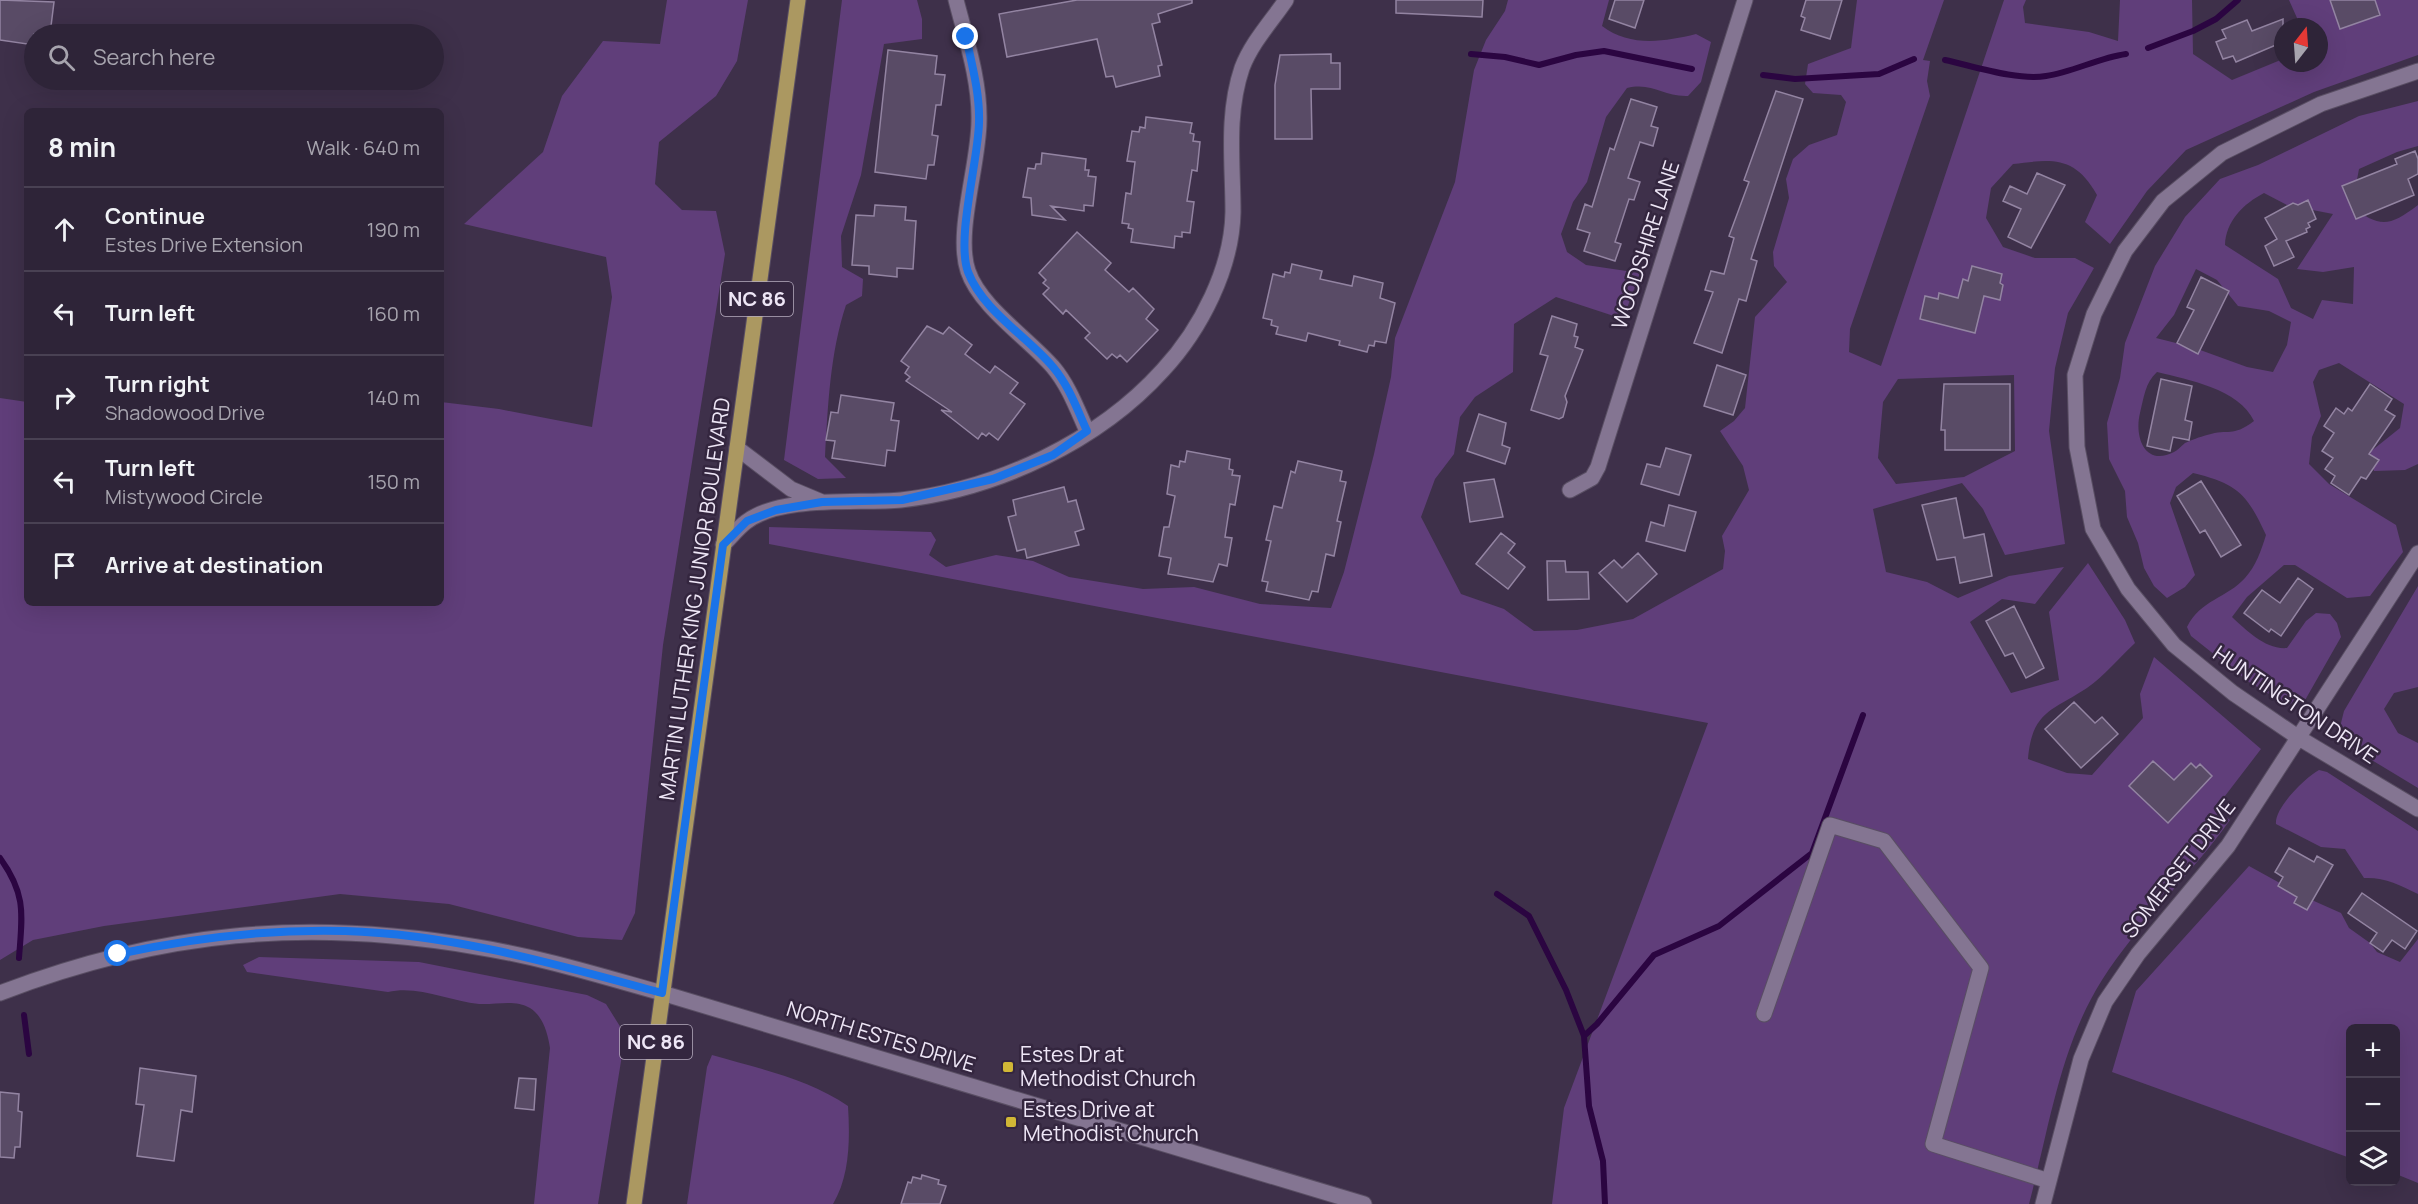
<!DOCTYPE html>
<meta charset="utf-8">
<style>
body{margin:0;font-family:Manrope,sans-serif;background:#362c40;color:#f1f3f6}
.controls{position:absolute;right:18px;bottom:18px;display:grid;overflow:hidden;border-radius:9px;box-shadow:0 6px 24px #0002}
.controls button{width:54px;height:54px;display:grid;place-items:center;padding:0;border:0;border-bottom:2px solid #494153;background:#2e2438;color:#f1f3f6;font:30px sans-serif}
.compass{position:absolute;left:2274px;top:18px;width:54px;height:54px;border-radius:50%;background:#2e2438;box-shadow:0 6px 24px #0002;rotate:17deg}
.stop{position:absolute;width:18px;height:18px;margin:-14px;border:4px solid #1a73e8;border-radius:50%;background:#fff}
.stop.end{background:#1a73e8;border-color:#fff;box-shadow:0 2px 6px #0008}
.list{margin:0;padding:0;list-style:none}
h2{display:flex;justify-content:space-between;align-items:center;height:78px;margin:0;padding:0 24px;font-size:26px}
h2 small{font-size:20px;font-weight:400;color:#a7a4ae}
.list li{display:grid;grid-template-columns:39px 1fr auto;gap:18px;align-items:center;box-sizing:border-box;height:84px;padding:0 24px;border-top:2px solid #494153}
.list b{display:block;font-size:22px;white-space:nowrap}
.list p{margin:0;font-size:20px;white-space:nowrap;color:#a7a4ae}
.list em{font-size:20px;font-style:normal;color:#a7a4ae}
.icon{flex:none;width:33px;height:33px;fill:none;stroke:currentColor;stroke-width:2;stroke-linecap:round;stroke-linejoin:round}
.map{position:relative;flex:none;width:2418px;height:1204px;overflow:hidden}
.search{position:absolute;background:#2e2438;box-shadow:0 6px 24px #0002;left:24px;top:24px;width:420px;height:66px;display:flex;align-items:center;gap:15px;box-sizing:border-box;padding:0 21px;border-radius:33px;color:#a7a4ae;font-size:22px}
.panel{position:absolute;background:#2e2438;box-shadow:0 6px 24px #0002;left:24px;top:108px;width:420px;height:498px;border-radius:9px}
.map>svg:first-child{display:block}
.green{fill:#603e7a;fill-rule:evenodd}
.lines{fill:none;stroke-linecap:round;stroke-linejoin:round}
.stream{stroke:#2b0541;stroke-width:6}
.building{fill:#594b66;stroke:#9384a2;stroke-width:1.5}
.street-casing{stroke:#594e63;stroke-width:17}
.secondary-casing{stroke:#594e63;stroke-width:17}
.primary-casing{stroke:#594e63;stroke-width:17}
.street{stroke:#847592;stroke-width:15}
.secondary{stroke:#847592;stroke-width:15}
.primary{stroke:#ab9861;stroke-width:15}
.route{stroke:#1a73e8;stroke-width:8}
.poi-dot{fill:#d1b736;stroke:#34263f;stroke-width:2}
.labels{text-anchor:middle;stroke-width:5;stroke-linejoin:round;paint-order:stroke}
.shield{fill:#34263f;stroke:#b6acbf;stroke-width:1.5}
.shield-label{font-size:20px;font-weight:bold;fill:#eee6f6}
.street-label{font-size:21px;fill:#eee6f6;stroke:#34263f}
.poi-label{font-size:21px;fill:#eee6f6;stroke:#34263f;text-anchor:start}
</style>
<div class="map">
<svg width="2418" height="1204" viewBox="0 0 2418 1204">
<rect width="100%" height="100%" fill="#3e304a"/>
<path class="green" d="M667,0H748L737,61L716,96L659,142L655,184L682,210L716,211L725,254L663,645L635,913L622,940L578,937L449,904L340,894L104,926L33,940L0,960V398L27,402V603H441V402L499,409L592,427L612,297L606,257L464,224L543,152L562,96L603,41L660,44Z
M842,0H917L922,19V39L884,44L861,175L841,236L842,267L863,279L862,296L846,305C830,353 828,405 825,457L846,478L818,479L784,460Z
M1508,0H1609L1602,26C1629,47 1664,42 1696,34L1711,42L1701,82L1688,96C1663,97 1653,82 1627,88L1606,117L1587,182L1573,202L1561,234L1567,252L1586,265L1640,273L1623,319L1556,297L1514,324L1513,372L1475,397L1460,417L1454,454L1435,479L1421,517L1461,594L1504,609L1534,631L1577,630L1633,619L1723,569L1725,551L1722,536L1749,490L1743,466L1720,431L1734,421L1745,408L1755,317L1787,282L1774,266L1773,252L1789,198L1786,179L1793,159L1809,145L1837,135L1846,102L1841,95L1813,93L1805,84L1808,64L1851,48L1857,0H1944L1923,60L1930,61L1927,81L1930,96L1850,329L1849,352L1881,366L2004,0H2026L2023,7L2025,23L2089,32L2118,41L2120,0H2192L2193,54L2232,80L2283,59V63H2319V27H2301L2289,0H2418V55L2314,92L2186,150L2147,191L2110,244L2085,222L2097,195C2075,156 2053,159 2013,164L1991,188L1986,218L2003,247L2035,258H2075L2094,268L2068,313L2055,368L2049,431L2065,544L2005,555L1983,509L1962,483L1873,509L1886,572L1927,582L1958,598L2009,576L2064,567L2035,604L2002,599L1970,622L2011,693L2059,680L2049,612L2088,563L2125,620L2135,643C2120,657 2104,676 2087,688C2052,711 2032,711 2028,759L2067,773L2092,775L2143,718L2140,694L2154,657L2261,749L2215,809L2230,820C2191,875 2139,922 2102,980C2060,1046 2049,1129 2029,1204H1552L1564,1108L1708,723L769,544V527L931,532L936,540L929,555L946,567L996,555L1033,561L1069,577L1143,589L1194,587L1260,604L1331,608L1344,572L1374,454L1391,377L1395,338L1455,182L1474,70L1486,40L1505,11ZM2014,375L2015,451L1964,477L1896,484L1878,458L1883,402L1898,379Z
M2418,101V146L2397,152L2359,169L2352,206C2380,229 2390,226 2418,205V464L2405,470L2374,471L2370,452L2400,428L2404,404L2339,363L2319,370L2313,382L2321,416L2312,437L2309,464L2329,484L2396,525L2403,552L2370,596L2347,598L2295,565H2284L2247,597L2232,617C2246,630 2266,650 2287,648L2306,621L2316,613L2330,614L2337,623L2341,637L2304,702L2289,704L2279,700L2249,682L2191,636L2187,627C2200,600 2227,598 2245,578C2256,566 2261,551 2266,535C2247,494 2238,484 2193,473L2176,487L2170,503L2195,575L2185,587L2167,598L2154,586L2144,568L2138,543L2127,517L2125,491L2109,459L2107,423L2120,378L2125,343L2155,266L2185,217L2220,179L2258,165L2359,116ZM2264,193L2287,205L2333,214L2297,269L2323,272L2354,267L2353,304L2322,300L2313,319L2291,308L2278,279L2225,245C2226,221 2243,204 2264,193ZM2196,269L2217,280L2238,306L2269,311L2291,322L2287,345L2273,372L2247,367L2192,347L2156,338L2174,315ZM2157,372C2189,380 2239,389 2254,421C2231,438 2230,428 2207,435C2200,437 2191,440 2185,443C2181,446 2178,450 2174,452C2145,467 2134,437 2140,413C2144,397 2145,383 2157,372Z
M2418,586V687L2394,693L2384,709L2398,733L2418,743V788L2337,739L2344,711Z
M2319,770L2327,772L2418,831V894C2400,885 2384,877 2364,878L2345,849L2321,847L2276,824C2274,808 2306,777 2319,770Z
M2249,866L2305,897L2341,913L2349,928L2370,943L2377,952L2400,962L2418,939V1183L2396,1174V1028H2350V1158L2112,1072L2136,991Z
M259,957L419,962L587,995L606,1004L621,1028L622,1055L598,1204H534L550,1048C548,1034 543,1016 530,1008C515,999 496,1005 479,1004C449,1001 418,985 388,992L247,972L243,965Z
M712,1055C757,1068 809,1079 848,1106C850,1139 850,1176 833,1204H687L707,1067Z"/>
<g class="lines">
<path class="stream" d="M2148,48L2193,31L2216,19L2238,0
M1471,54L1505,57L1539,65L1576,55L1604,51L1692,69
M1945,60C1973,66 2018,81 2046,76C2073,72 2098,58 2126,54
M1763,75L1795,79L1879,74L1914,59
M0,858C27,895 22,916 19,958
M1497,894L1529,916L1566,990L1584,1036L1589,1106L1603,1161L1605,1204
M24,1015L29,1054
M1584,1036L1597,1024L1654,955L1719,926L1812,853L1863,715"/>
</g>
<path class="building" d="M0,0L54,2L50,34H34V45L0,40Z
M1077,0H1192V3L1158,14L1160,22L1152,24L1162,65L1158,66L1160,76L1116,87L1113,76L1106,77L1097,39L1007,57L999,14Z
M1396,0H1483L1482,17L1396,13Z
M1615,0H1644L1635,28L1609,19Z
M1806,0H1842L1830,39L1801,30L1805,18L1801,16Z
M2330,0H2375L2380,15L2340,29Z
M2283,19V42L2236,62L2233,56L2223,59L2216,42L2226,38L2222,30L2247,20L2252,31Z
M888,50L937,56L935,74L945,75L941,105H936L932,135L938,136L934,165H928L926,179L875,172Z
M1331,54V63H1340V89H1311L1312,139H1275V85L1280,55Z
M1776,91L1803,99L1751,259L1757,261L1746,301L1739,299L1722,353L1694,343L1713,292L1705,290L1711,271L1724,274L1734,238L1729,236L1749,182L1744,180Z
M1631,99L1657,107L1651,126L1658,128L1653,146L1640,142L1628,178L1640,182L1634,200L1629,199L1615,242L1621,244L1615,261L1584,251L1590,233L1577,229L1585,204L1592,207L1610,148L1614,150Z
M1146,117L1192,123L1190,133L1194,134L1193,141L1200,142L1197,171L1192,170L1187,201L1194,202L1190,233L1182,232V237L1175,236L1174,248L1131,242L1133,229L1128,228L1129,224L1122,223L1126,193L1131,194L1135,162L1127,161L1132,131L1139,132L1140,127L1145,128Z
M2415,151L2418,159V174L2408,179L2414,195L2356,219L2342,186L2397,164L2395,159Z
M1042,153L1086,159L1085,170H1089L1088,176L1096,177L1093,206L1084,205V211L1051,206L1065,220L1032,215L1031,198L1023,197L1028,168L1035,169L1036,164H1041Z
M2037,173L2065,185L2031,248L2008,237L2021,209L2003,201L2010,186L2027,194Z
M2308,200L2316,219L2308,223L2310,227L2306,229L2307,232L2286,241L2294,257L2274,266L2265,246L2277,239L2265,218L2293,203L2298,205Z
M875,205L906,207L905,220L916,221L913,269L897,268V277L869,274V266L852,265L856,215L874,216Z
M1077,232L1111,263L1105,270L1129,292L1133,288L1154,309L1146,319L1158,330L1127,362L1120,355L1117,358L1112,354L1107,359L1085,338L1090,333L1066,310L1063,314L1043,294L1049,288L1043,283L1046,280L1039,273Z
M1292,264L1322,271L1320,279L1352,286L1354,276L1383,283L1380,298L1395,303L1386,343L1375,341L1374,346L1369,345L1367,352L1339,345L1340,341L1308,333L1306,341L1276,334L1278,327L1271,325L1272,320L1263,318L1273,274L1284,277L1285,272L1290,273Z
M1972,266L2002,274L2000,283L2003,285L2000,300L1984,296L1975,333L1920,319L1925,296L1938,299L1939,293L1958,298L1963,279L1968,281Z
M2201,277L2229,291L2198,354L2177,343L2194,310L2187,307Z
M1552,316L1577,324L1574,336L1578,337L1575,347L1583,350L1565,396L1567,402L1563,417L1559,419L1531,410L1548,356L1540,354Z
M927,326L943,334L949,327L972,345L965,354L990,373L995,366L1018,383L1010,393L1025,404L998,440L989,433L986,436L982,433L978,439L941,410L952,412L906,381L910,377L905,373L909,367L901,361Z
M1717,365L1746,375L1733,415L1704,406Z
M2161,379L2192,386L2185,420L2192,422L2189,440L2173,437L2170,451L2147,446Z
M1944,384H2010V450H1945V430H1941Z
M2370,384L2392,399L2385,410L2395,416L2369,454L2379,460L2366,479L2361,477L2349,495L2331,483L2335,476L2325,469L2333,458L2322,451L2334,433L2324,426L2336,408L2344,414L2348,408L2352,411Z
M841,395L894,403L891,420L899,421L895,451L887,450L885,466L832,458L835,441L826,440L831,412L838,413Z
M1479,414L1506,423L1502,445L1510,448L1505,464L1467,451Z
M1666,448L1691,455L1679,495L1641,484L1647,464L1660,467Z
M1187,451L1230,459L1229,469L1233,470L1232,475L1240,476L1235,505L1230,504L1225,537L1232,538L1227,566L1219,564L1213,582L1168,574L1171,558L1159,556L1164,527H1169L1175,496L1167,494L1171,465L1179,467L1180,461L1185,462Z
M1298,461L1342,471L1340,481L1346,482L1337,521L1341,522L1334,556L1326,554L1318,592L1312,591L1309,600L1266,591L1268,582L1262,581L1271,541L1266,540L1274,506L1282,508L1291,471L1295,473Z
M1494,479L1503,517L1470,522L1464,483Z
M2201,481L2241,545L2221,557L2205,530L2200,533L2177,496Z
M1064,487L1068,502L1076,500L1084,529L1075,532L1079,545L1027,558L1025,549L1017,551L1008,517L1016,515L1013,500Z
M1956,498L1964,538L1984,534L1992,576L1960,583L1955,557L1937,560L1922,505Z
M1669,505L1696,512L1685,551L1646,541L1651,522L1664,526Z
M1501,533L1515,544L1508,553L1525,567L1508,589L1476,564Z
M1638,553L1657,574L1627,602L1599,573L1614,560L1622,568Z
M1547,561H1565L1566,572H1588L1589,599L1548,600Z
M2298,578L2313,589L2281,636L2271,629L2269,632L2244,613L2262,590L2280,603Z
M2014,606L2044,668L2026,678L2013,653L2005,656L1986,621Z
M2074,702L2095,723L2102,717L2118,734L2081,768L2045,729Z
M2153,761L2174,780L2191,763L2196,768L2200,764L2212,776L2168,823L2129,786Z
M2289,848L2314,862L2317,856L2333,865L2307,910L2294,903L2297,897L2278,886L2283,877L2275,872Z
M2362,893L2417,931L2405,949L2392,940L2383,952L2370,943L2377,933L2348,913Z
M140,1068L196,1076L192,1112L181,1110L174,1161L137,1156L144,1105L136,1104Z
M519,1078L536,1079L534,1110L515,1108Z
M0,1092L19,1094L18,1111L22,1112L20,1147H15L14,1158L0,1157Z
M922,1175L939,1180L938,1184L946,1186L940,1204H901L908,1182L911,1183L913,1177L921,1179Z"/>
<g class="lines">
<g class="street-casing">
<path id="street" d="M956,0C966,39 980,81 979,121C979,164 955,233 968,271C980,307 1028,338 1053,367C1069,386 1077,409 1087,431
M2418,71L2321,104L2222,153L2163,201L2125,251L2094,314L2075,375L2077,447L2093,529L2128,589L2174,645L2233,693L2299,738L2418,809
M737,448L791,489L822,502
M1570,490L1592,478L1598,467L1745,0
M723,545C731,537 738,528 746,522C781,495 858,504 901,500C997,489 1098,442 1163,370C1201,329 1232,268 1233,212C1233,164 1226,115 1242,68C1252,42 1271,22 1286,0
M1764,1014L1830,825L1884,841L1981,968L1933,1144L2049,1181
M2043,1204L2081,1059L2105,1002L2138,954L2228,846L2418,553"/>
</g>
<g class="secondary-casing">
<path id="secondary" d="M0,993C162,931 306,918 477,947C540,957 601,976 662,993L1364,1204"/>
</g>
<g class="primary-casing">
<path id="primary" d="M634,1204L798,0"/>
</g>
<use href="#street" class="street"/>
<use href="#secondary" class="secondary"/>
<use href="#primary" class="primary"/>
</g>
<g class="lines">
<path class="route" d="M118,954C192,938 269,929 345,931C453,934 559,965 662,993L723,545L747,521L776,510L822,502L902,500L993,479L1053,455L1087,431C1077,409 1069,386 1053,367C1027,336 983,311 968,272C956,238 978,162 979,123C980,94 972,65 966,37"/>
</g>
<g class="poi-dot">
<rect x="1002" y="1061" width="12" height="12" rx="3"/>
<rect x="1005" y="1116" width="12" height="12" rx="3"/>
</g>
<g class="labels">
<g class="shield">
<rect x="721" y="282" width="72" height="34" rx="4.5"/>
<rect x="620" y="1025" width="72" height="34" rx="4.5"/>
</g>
<g class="shield-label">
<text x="757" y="306">NC 86</text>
<text x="656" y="1049">NC 86</text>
</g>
<g class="street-label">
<text transform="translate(1646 245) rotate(-72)" y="7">WOODSHIRE LANE</text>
<text transform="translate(695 599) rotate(-82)" y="7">MARTIN LUTHER KING JUNIOR BOULEVARD</text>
<text transform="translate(2295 705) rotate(34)" y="7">HUNTINGTON DRIVE</text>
<text transform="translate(2179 869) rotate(-52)" y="7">SOMERSET DRIVE</text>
<text transform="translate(881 1037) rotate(17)" y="7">NORTH ESTES DRIVE</text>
</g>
<g class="poi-label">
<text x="1020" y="1062">Estes Dr at<tspan x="1020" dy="24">Methodist Church</tspan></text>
<text x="1023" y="1117">Estes Drive at<tspan x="1023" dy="24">Methodist Church</tspan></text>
</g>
</g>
</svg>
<div class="controls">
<button>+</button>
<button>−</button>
<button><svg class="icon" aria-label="layers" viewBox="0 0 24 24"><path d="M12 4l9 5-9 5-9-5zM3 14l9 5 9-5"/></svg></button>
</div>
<svg class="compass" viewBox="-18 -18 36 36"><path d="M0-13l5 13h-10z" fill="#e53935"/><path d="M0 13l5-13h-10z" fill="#a7a4ae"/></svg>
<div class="stop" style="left:118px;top:954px"></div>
<div class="stop end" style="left:966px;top:37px"></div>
<div class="search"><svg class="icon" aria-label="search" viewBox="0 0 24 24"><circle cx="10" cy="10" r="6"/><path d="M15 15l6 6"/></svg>Search here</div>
<section class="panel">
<h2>8 min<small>Walk · 640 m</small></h2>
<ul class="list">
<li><svg class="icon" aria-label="ahead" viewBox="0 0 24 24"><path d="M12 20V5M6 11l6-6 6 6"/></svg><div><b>Continue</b><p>Estes Drive Extension</p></div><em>190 m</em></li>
<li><svg class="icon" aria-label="left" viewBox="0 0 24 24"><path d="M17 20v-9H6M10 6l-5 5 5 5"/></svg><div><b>Turn left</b></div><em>160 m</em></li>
<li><svg class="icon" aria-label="right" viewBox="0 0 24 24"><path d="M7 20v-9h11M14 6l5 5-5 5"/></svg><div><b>Turn right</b><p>Shadowood Drive</p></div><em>140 m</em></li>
<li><svg class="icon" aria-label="left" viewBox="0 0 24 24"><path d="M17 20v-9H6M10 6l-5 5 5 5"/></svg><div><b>Turn left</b><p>Mistywood Circle</p></div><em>150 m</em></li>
<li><svg class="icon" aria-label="arrive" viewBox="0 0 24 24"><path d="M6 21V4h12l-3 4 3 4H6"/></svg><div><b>Arrive at destination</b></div></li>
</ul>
</section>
</div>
